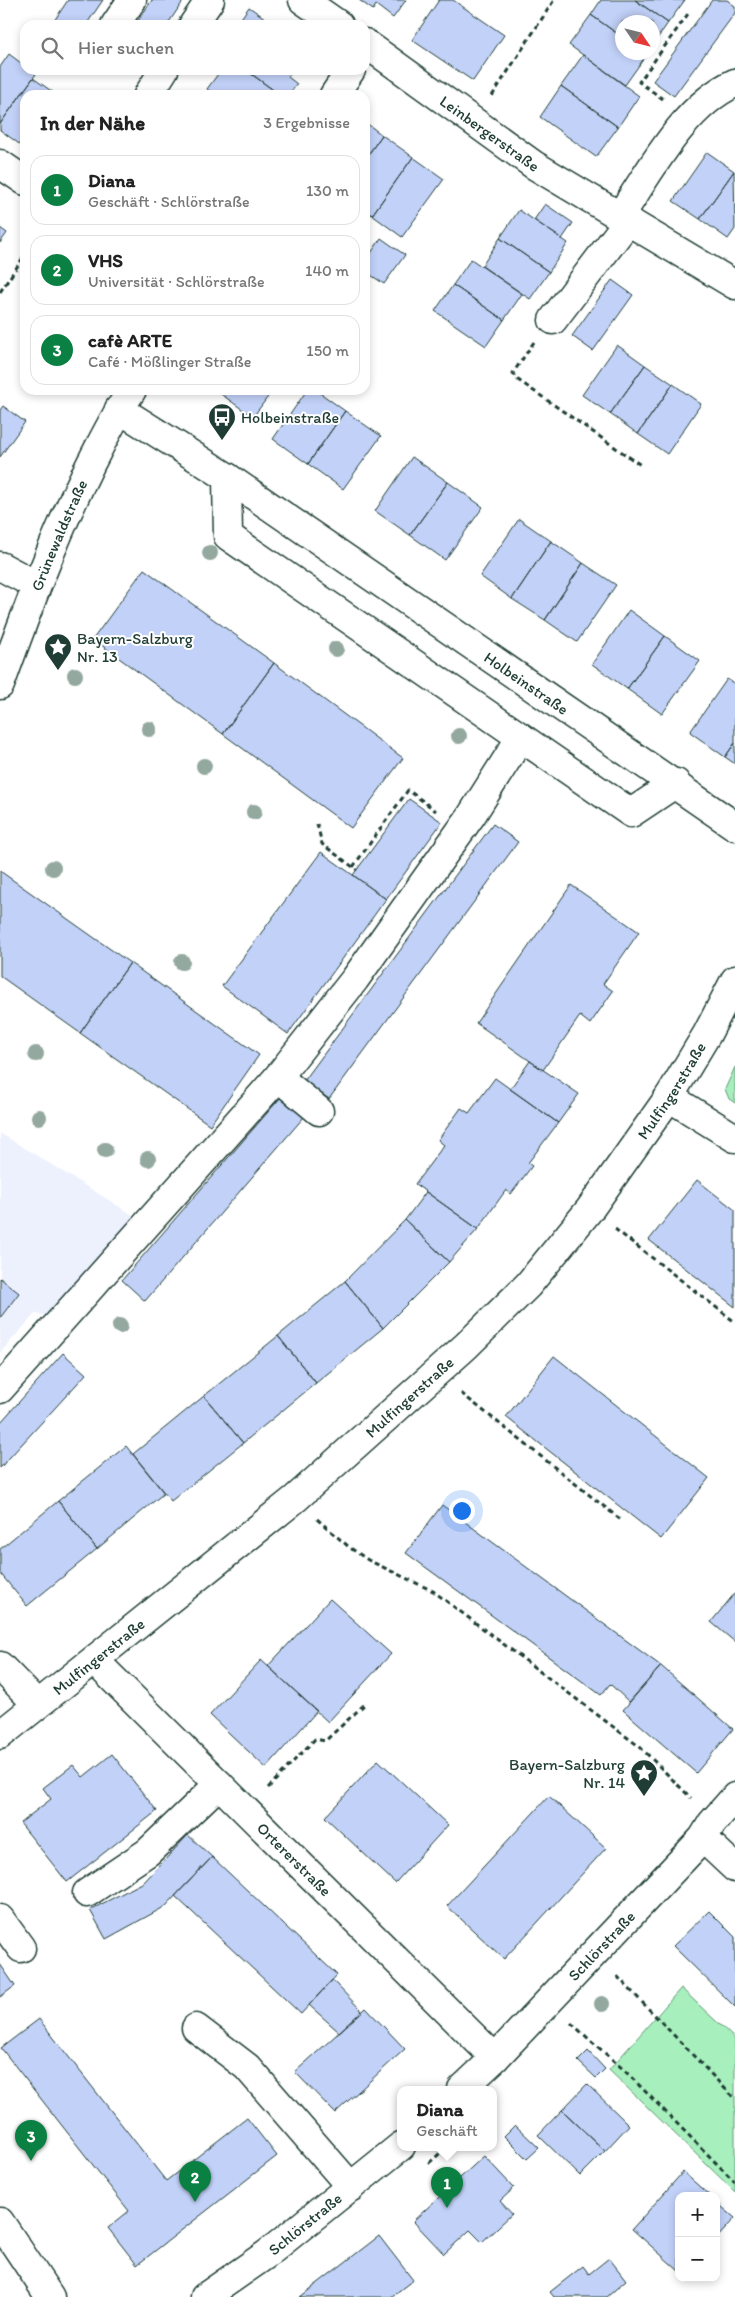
<!DOCTYPE html>
<html lang="de">
<meta charset="utf-8">
<style>
body{margin:0;font-family:Itim,sans-serif;background:#f6f6f6;color:#222}
.controls{position:absolute;right:15px;bottom:15px;display:grid;overflow:hidden;border-radius:10px;box-shadow:0 2px 8px #0003}
.controls button{width:45px;height:45px;display:grid;place-items:center;padding:0;border:0;border-bottom:1px solid #e0e0e0;background:#fff;color:#222;font:25px sans-serif}
.compass{position:absolute;left:615px;top:15px;width:45px;height:45px;border-radius:50%;background:#fff;box-shadow:0 2px 8px #0003;rotate:125deg}
.you{position:absolute;left:461px;top:1510px;width:18px;height:18px;margin:-12px;border:4px solid #fff;border-radius:50%;background:#1a73e8;box-shadow:0 0 0 8px #1a73e833}
.badge{display:grid;place-items:center;width:32px;height:32px;border-radius:50%;background:#0b8043;color:#fff;font-size:16px;font-weight:700}
.pin{position:absolute;translate:-50% -41px;filter:drop-shadow(0 1px 2px #0008)}
.pin::after{content:'';position:absolute;top:26px;width:18px;height:15px;background:inherit;clip-path:polygon(0 0,100% 0,50% 100%)}
.popup{position:absolute;left:397px;top:2086px;width:100px;height:65px;box-sizing:border-box;display:grid;place-content:center;border-radius:10px;background:#fff;filter:drop-shadow(0 1px 4px #0005);font-size:16px;white-space:nowrap;color:#767676}
.popup b{font-size:19px;color:#222}
.popup::after{content:'';position:absolute;left:50%;top:100%;margin-left:-10px;border:10px solid transparent;border-top-color:#fff}
.list{margin:0;padding:0;list-style:none}
h2{display:flex;justify-content:space-between;align-items:center;height:65px;margin:0;padding:0 20px;font-size:21px}
h2 small{font-size:16px;font-weight:400;color:#767676}
.list li{display:grid;grid-template-columns:32px 1fr auto;gap:15px;align-items:center;box-sizing:border-box;height:70px;margin:0 10px 10px;padding:0 10px;border:1px solid #e0e0e0;border-radius:15px}
.list b{display:block;font-size:19px;white-space:nowrap}
.list p{margin:0;font-size:16px;white-space:nowrap;color:#767676}
.list em{font-size:16px;font-style:normal;color:#767676}
.icon{flex:none;width:28px;height:28px;fill:none;stroke:currentColor;stroke-width:2;stroke-linecap:round;stroke-linejoin:round}
.map{position:relative;flex:none;width:735px;height:2297px;overflow:hidden}
.search{position:absolute;background:#fff;box-shadow:0 2px 8px #0003;left:20px;top:20px;width:350px;height:55px;display:flex;align-items:center;gap:12px;box-sizing:border-box;padding:0 18px;border-radius:15px;color:#767676;font-size:19px}
.panel{position:absolute;background:#fff;box-shadow:0 2px 8px #0003;left:20px;top:90px;width:350px;height:305px;border-radius:15px}
.map>svg:first-child{display:block}
.built{fill:#edf1fd}
.green{fill:#a7efbc;stroke:#639678}
.building{fill:#c2d1f8;stroke:#1f3d34}
.lines{fill:none;stroke-linecap:round;stroke-linejoin:round}
.minor-casing{stroke:#1f3d34;stroke-width:31}
.path{stroke:#1f3d34;stroke-width:3;stroke-dasharray:5 4;stroke-linecap:butt}
.minor{stroke:#fff;stroke-width:28}
.tree{fill:#93a89e}
.labels{text-anchor:middle;stroke-width:4;stroke-linejoin:round;paint-order:stroke}
.street-label{font-size:16px;fill:#1f3d34;stroke:#fff}
.poi-label{font-size:16px;fill:#1f3d34;stroke:#fff;text-anchor:start}
</style>
<div class="map">
<svg width="735" height="2297" viewBox="0 0 735 2297">
<rect width="100%" height="100%" fill="#fff"/>
<filter id="ink" filterUnits="userSpaceOnUse"><feTurbulence type="fractalNoise" baseFrequency=".02" numOctaves="2"/><feDisplacementMap in="SourceGraphic" scale="10" xChannelSelector="R" yChannelSelector="G"/><feConvolveMatrix kernelMatrix="1 2 1 2 8 2 1 2 1" color-interpolation-filters="sRGB"/></filter>
<g filter="url(#ink)">
<path class="built" d="M0,1133L136,1217L54,1316L35,1314L0,1353Z"/>
<path class="green" d="M735,1067V1103L729,1099L725,1089Z
M681,1988L735,2039V2192L609,2070Z"/>
<path class="building" d="M68,0H103L86,25H53L52,24Z
M152,0H184L167,25H135Z
M359,0H406L393,18L376,5L373,10Z
M439,0H453L504,35L473,81L412,40Z
M601,0H635L668,23L652,46V22H622V37L591,15Z
M635,0H685L668,23Z
M712,0H727L735,6V13L674,96L653,81Z
M249,7L275,25L237,24Z
M591,15L622,37V52L647,54L625,85L569,45Z
M9,54L25,66V70H30L36,74L0,124V67Z
M583,55L639,96L618,127L561,86Z
M221,70H246L280,95H215L207,89Z
M246,70H293L288,77L297,84L289,95H280Z
M33,78L57,95H25V142L22,146L0,130V124Z
M561,86L618,127L596,157L540,117Z
M365,122L382,135L365,159Z
M382,135L413,157L372,215L365,210V159Z
M707,152L734,171L700,219L673,201Z
M413,157L444,179L402,237L372,215Z
M734,171L735,229L728,239L700,219Z
M545,204L573,223L562,239L534,220Z
M519,210L568,243L549,272L500,238Z
M0,228L7,233L0,243Z
M381,238L405,255L384,284L365,271V262Z
M500,238L549,272L530,299L482,266Z
M471,259L522,294L504,320L453,285Z
M612,280L633,295L593,351L572,336Z
M453,285L504,320L486,346L435,311Z
M617,345L645,365L610,414L582,395Z
M645,365L673,384L638,434L610,414Z
M673,384L701,404L667,454L638,434Z
M220,390H273L253,417L218,392Z
M307,390H316L345,411L308,464L273,439Z
M3,406L25,422L0,457V410Z
M345,411L381,436L343,489L308,464Z
M412,457L448,482L410,535L375,511Z
M448,482L483,507L445,560L410,535Z
M519,519L551,541L512,599L480,576Z
M551,541L583,563L545,620L512,599Z
M583,563L616,585L577,642L545,620Z
M144,569L274,663L223,734L93,639Z
M629,610L665,636L627,689L592,664Z
M665,636L700,661L662,714L627,689Z
M274,663L403,758L351,828L223,734Z
M727,679L735,684V743L725,757L690,732Z
M735,743V764L725,757Z
M409,799L442,822L386,899L353,875Z
M493,824L518,842L329,1099L304,1081Z
M321,852L386,899L288,1034L222,986Z
M0,871L130,963L80,1033L0,976Z
M571,885L639,932L603,984L613,991L590,1024L580,1016L543,1070L476,1023Z
M130,963L259,1055L210,1125L80,1033Z
M530,1061L579,1094L558,1123L510,1089Z
M495,1078L558,1123L528,1163L532,1166L511,1194L506,1190L478,1229L415,1184L444,1145L438,1140L461,1108L469,1113Z
M281,1097L304,1117L145,1301L122,1280Z
M697,1180L735,1210V1307L649,1240Z
M426,1192L478,1229L449,1262L405,1220Z
M405,1220L449,1262L383,1328L345,1281Z
M0,1278L19,1293L0,1318Z
M345,1281L383,1328L316,1383L278,1336Z
M278,1336L316,1383L243,1443L204,1396Z
M63,1353L86,1374L0,1468V1423Z
M554,1356L709,1478L661,1539L506,1417Z
M204,1396L243,1443L171,1501L133,1454Z
M126,1446L164,1493L97,1549L58,1501Z
M58,1501L97,1549L27,1606L0,1573V1549Z
M442,1505L661,1666L629,1702L610,1684L601,1695L406,1553Z
M735,1593V1642L711,1622Z
M330,1599L391,1654L328,1722L268,1666Z
M261,1660L317,1711L266,1768L210,1715Z
M661,1666L733,1729L696,1773L623,1710Z
M112,1754L157,1811L67,1882L20,1823L51,1799L43,1788L73,1765L83,1777Z
M378,1760L448,1825L395,1883L325,1817Z
M549,1796L606,1848L504,1959L447,1906Z
M188,1835L212,1857L166,1906L106,1939L90,1910L144,1882Z
M212,1857L337,1975L301,2014L175,1896Z
M709,1911L735,1937V2007L673,1946Z
M0,1964L15,1986L0,1997Z
M332,1980L362,2011L339,2032L309,2005Z
M366,2008L405,2049L335,2113L295,2072Z
M39,2019L166,2181L247,2118L277,2156L137,2265L108,2228L129,2211L1,2048Z
M588,2051L605,2069L596,2078L578,2061Z
M587,2084L629,2125L605,2151L562,2110Z
M562,2110L605,2151L580,2176L538,2135Z
M515,2125L539,2148L527,2159L504,2136Z
M484,2156L514,2188L500,2201L512,2214L482,2242L470,2230L444,2254L413,2221Z
M683,2172L710,2196H679V2271L632,2229Z
M716,2202L735,2218L716,2239Z
M379,2236L413,2280L391,2297H300Z
M609,2258L626,2280L607,2297H554L550,2292L583,2266L589,2274Z"/>
<g class="lines">
<g class="minor-casing">
<g id="minor">
<path d="M303,0L339,25"/>
<path d="M115,25L132,0"/>
<path d="M193,25L210,0"/>
<path id="s1" d="M365,43L534,165L735,285"/>
<path d="M148,95L164,70"/>
<path d="M334,95L351,70"/>
<path d="M0,164L25,181"/>
<path d="M620,216C651,170 684,106 735,83"/>
<path d="M553,320L628,221"/>
<path id="s2" d="M119,409L227,477L735,826"/>
<path d="M227,477L228,536L631,813L676,783"/>
<path d="M0,566L36,585"/>
<path id="s3" d="M0,685C27,610 55,535 91,463C104,438 116,413 132,390"/>
<path d="M278,1077L319,1111"/>
<path d="M669,1097L735,1138"/>
<path d="M0,1389L278,1077L355,979L471,816L521,737"/>
<path id="s4" d="M95,1661L495,2058"/>
<path d="M0,1666L37,1704"/>
<path id="s5" d="M0,1735L295,1499L466,1346L528,1285L590,1209L669,1097L707,1034L735,980"/>
<path d="M703,1838L735,1868"/>
<path d="M87,1893L148,1852L219,1784"/>
<path d="M0,1919L21,1948"/>
<path d="M196,2028L247,2067L351,2187"/>
<path id="s6" d="M462,2089L495,2058L703,1838L712,1823L735,1797"/>
<path d="M0,2222L50,2297"/>
<path id="s7" d="M205,2297L267,2254L401,2146"/>
</g>
</g>
<path class="path" d="M492,96L554,0
M663,99L639,82L688,14
M0,292L25,255
M534,342L513,373L518,380L642,466
M317,824L322,844L357,870
M353,867L408,790L436,811
M615,1229L735,1322
M461,1393L621,1520
M317,1519L349,1547L368,1560L433,1591L640,1747L691,1798
M268,1788L315,1739L325,1741L366,1703
M617,1976L735,2099
M571,2023L624,2070L735,2182
M429,2163L447,2147"/>
<use href="#minor" class="minor"/>
</g>
<g class="tree">
<circle cx="210" cy="553" r="8"/>
<circle cx="336" cy="649" r="8"/>
<circle cx="75" cy="675" r="8"/>
<circle cx="149" cy="729" r="8"/>
<circle cx="459" cy="736" r="8"/>
<circle cx="204" cy="766" r="8"/>
<circle cx="254" cy="812" r="8"/>
<circle cx="53" cy="868" r="8"/>
<circle cx="182" cy="962" r="8"/>
<circle cx="36" cy="1054" r="8"/>
<circle cx="39" cy="1117" r="8"/>
<circle cx="105" cy="1150" r="8"/>
<circle cx="148" cy="1159" r="8"/>
<circle cx="120" cy="1326" r="8"/>
<circle cx="602" cy="2004" r="8"/>
</g>
</g>
<defs>
<g id="bus-pin" transform="scale(1.4375)"><path d="M0 17L-7.5 6A9.5 9.5 0 1 1 7.5 6Z" fill="#1f3d34" stroke="#fff"/><path d="M-5-6H5V4H4V6H2V4H-2V6H-4V4H-5ZM-3.5-4V0h7V-4ZM-3.5 1.2v1.5H-2V1.2ZM2 1.2v1.5H3.5V1.2Z" fill="#fff"/></g>
<g id="sight-pin" transform="scale(1.4375)"><path d="M0 17L-7.5 6A9.5 9.5 0 1 1 7.5 6Z" fill="#1f3d34" stroke="#fff"/><path d="M0-6L1.8-2.2L6-1.7L2.9 1.2L3.7 5.4L0 3.3L-3.7 5.4L-2.9 1.2L-6-1.7L-1.8-2.2Z" fill="#fff"/></g>
</defs>
<g fill-rule="evenodd">
<use href="#bus-pin" x="222" y="417"/>
<use href="#sight-pin" x="58" y="647"/>
<use href="#sight-pin" x="644" y="1773"/>
</g>
<g class="labels">
<g class="street-label">
<text dy="6" stroke="none"><textPath href="#s1" startOffset="154">Leinbergerstraße</textPath></text>
<text dy="6" stroke="none"><textPath href="#s3" startOffset="161">Grünewaldstraße</textPath></text>
<text dy="6" stroke="none"><textPath href="#s2" startOffset="491">Holbeinstraße</textPath></text>
<text dy="6" stroke="none"><textPath href="#s5" startOffset="936">Mulfingerstraße</textPath></text>
<text dy="6" stroke="none"><textPath href="#s5" startOffset="531">Mulfingerstraße</textPath></text>
<text dy="6" stroke="none"><textPath href="#s5" startOffset="126">Mulfingerstraße</textPath></text>
<text dy="6" stroke="none"><textPath href="#s4" startOffset="281">Ortererstraße</textPath></text>
<text dy="6" stroke="none"><textPath href="#s6" startOffset="200">Schlörstraße</textPath></text>
<text dy="6" stroke="none"><textPath href="#s7" startOffset="124">Schlörstraße</textPath></text>
</g>
<g class="poi-label">
<text x="241" y="423">Holbeinstraße</text>
<text x="77" y="644">Bayern-Salzburg<tspan x="77" dy="18">Nr. 13</tspan></text>
<text x="625" y="1770" text-anchor="end">Bayern-Salzburg<tspan x="625" dy="18">Nr. 14</tspan></text>
</g>
</g>
</svg>
<div class="controls">
<button>+</button>
<button>−</button>
</div>
<svg class="compass" viewBox="-18 -18 36 36"><path d="M0-13l5 13h-10z" fill="#e53935"/><path d="M0 13l5-13h-10z" fill="#767676"/></svg>
<div class="you"></div>
<div class="pin badge" style="left:447px;top:2208px">1</div>
<div class="popup"><b>Diana</b>Geschäft</div>
<div class="pin badge" style="left:195px;top:2202px">2</div>
<div class="pin badge" style="left:31px;top:2161px">3</div>
<div class="search"><svg class="icon" aria-label="search" viewBox="0 0 24 24"><circle cx="10" cy="10" r="6"/><path d="M15 15l6 6"/></svg>Hier suchen</div>
<section class="panel">
<h2>In der Nähe<small>3 Ergebnisse</small></h2>
<ul class="list">
<li><span class="badge">1</span><div><b>Diana</b><p>Geschäft · Schlörstraße</p></div><em>130 m</em></li>
<li><span class="badge">2</span><div><b>VHS</b><p>Universität · Schlörstraße</p></div><em>140 m</em></li>
<li><span class="badge">3</span><div><b>cafè ARTE</b><p>Café · Mößlinger Straße</p></div><em>150 m</em></li>
</ul>
</section>
</div>
